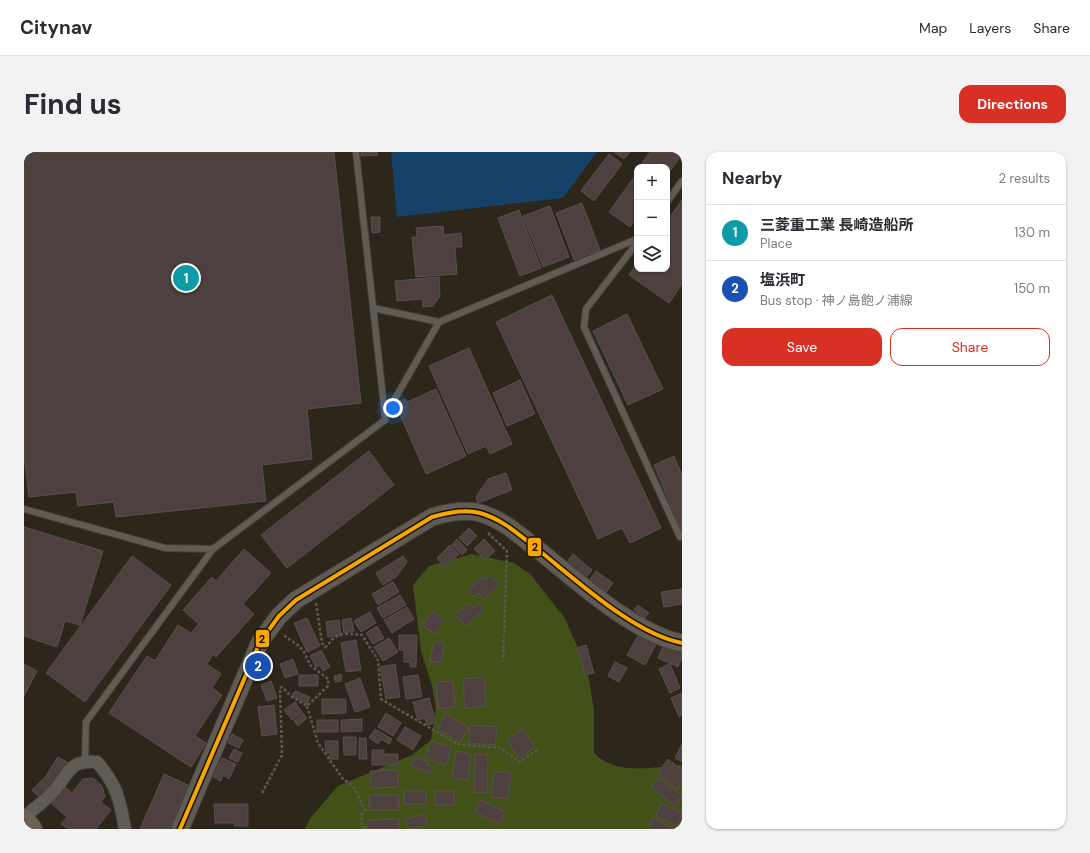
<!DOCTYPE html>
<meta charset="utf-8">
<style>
body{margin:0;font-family:"DM Sans","Noto Sans JP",sans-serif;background:#f2f2f3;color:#2b2b33}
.controls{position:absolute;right:12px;top:12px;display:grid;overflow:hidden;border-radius:8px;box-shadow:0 1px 3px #0004}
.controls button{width:36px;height:36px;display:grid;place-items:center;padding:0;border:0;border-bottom:1px solid #e1e1e2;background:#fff;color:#2b2b33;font:20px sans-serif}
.you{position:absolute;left:369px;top:256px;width:14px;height:14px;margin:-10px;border:3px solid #fff;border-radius:50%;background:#1a73e8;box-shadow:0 0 0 6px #1a73e833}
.badge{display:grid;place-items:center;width:26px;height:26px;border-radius:50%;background:#d93025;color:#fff;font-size:13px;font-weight:700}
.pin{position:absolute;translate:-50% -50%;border:2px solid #fff;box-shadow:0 1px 4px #0006}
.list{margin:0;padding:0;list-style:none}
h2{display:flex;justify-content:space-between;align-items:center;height:52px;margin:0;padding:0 16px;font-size:17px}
h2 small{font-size:13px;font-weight:400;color:#7c7c81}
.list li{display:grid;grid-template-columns:26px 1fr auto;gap:12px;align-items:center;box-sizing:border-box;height:56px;padding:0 16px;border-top:1px solid #e1e1e2}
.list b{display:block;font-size:15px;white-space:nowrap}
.list p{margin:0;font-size:13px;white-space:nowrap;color:#7c7c81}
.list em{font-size:13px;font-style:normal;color:#7c7c81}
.actions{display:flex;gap:8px;padding:12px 16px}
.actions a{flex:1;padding:9px 0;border:1px solid #d93025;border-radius:12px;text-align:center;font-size:14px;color:#d93025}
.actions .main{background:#d93025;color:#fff}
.icon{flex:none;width:22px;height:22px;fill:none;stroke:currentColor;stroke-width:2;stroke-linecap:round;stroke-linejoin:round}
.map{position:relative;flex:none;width:658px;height:677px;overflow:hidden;border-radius:12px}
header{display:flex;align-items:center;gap:24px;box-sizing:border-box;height:56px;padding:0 20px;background:#fff;border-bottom:1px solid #e1e1e2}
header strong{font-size:19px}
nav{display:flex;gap:22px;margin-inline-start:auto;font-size:14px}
.intro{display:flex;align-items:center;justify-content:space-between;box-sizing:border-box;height:96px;padding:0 24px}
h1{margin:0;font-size:28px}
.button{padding:10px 18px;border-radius:12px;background:#d93025;color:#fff;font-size:14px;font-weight:700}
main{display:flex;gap:24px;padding:0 24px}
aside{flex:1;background:#fff;border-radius:12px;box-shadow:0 1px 3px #0004}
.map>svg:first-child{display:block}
.forest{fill:#425118}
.water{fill:#164269}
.building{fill:#4f4040;stroke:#58504d}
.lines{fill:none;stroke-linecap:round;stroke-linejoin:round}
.service-casing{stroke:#464139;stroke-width:8}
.minor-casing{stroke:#464139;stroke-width:14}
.secondary-casing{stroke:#464139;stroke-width:19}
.trunk-casing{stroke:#464139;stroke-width:22}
.path{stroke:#5c5851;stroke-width:2.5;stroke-dasharray:3 2;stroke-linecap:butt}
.service{stroke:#605c53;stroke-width:6}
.minor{stroke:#605c53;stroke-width:12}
.secondary{stroke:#605c53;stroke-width:17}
.trunk{stroke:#6c5f56;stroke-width:20}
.bus-1-casing{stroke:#161109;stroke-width:7}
.bus-1{stroke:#f7a600;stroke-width:4}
.line-badge{stroke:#161109;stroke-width:1.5}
.pale-badge-label{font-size:11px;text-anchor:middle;font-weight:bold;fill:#111}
</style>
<header>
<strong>Citynav</strong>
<nav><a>Map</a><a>Layers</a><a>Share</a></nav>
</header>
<div class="intro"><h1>Find us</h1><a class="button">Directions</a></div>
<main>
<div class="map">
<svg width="658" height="677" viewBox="0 0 658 677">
<rect width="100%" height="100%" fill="#2c261b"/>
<path class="forest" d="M448,402L490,411L506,422L540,465L563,516L570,558V601C592,624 629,615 658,613V677H281L287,665L314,634L388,603L407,588L412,557L408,534L397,499L389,433L405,414Z"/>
<path class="water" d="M367,0H573L539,46L373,65Z"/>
<path class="building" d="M0,0H310L337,251L283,257L288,307L238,313L242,349L92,365L90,350L54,354L52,340L5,345L0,304Z
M337,0H353L354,3L337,4Z
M590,0H606L600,7Z
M626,0H658V2L643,23V15H615Z
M585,2L598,12L570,49L557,39Z
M613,21V65L606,75L585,60Z
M658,48V132L645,151L605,123L613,111V117H643V69Z
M558,51L576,98L550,108L532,61Z
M526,54L545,105L519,115L499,64Z
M495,58L517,116L496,124L474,66Z
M347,65H356V80L348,81Z
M419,74L420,83L437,81L438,95H431L433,122L392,125L388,85H393L392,76Z
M415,125L416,144L409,154L399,155V147L373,149L371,129Z
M528,143L637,376L606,391L598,376L574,387L472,170Z
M603,162L639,237L604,253L569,179Z
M445,196L488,292L466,302L462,294L444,302L405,214Z
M496,228L511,262L483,274L469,241Z
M412,237L442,304L402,322L371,251L381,247L383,250Z
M345,299L370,333L263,416L237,383Z
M650,304L658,323V381L630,313Z
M482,321L488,338L454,351L452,345L464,327Z
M0,375L79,399L56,473L41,469L33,495L0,484Z
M445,376L453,384L443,394L435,386Z
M433,387L443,398L438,403L428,393Z
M460,387L471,399L461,408L450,397Z
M426,393L435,402L421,415L413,406Z
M220,397L247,421L219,452L230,462L192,505L189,502L183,512L197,522L188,536L198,543L171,584L182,591L167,615L85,561L123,504L131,509L154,473L167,481L175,472L159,458L188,425L192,429Z
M549,402L568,418L560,428L541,413Z
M108,404L147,433L61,550L22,521Z
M379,404L383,410L372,425L359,433L352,421Z
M572,419L589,431L581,442L564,430Z
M466,423L475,432L460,447L454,441L450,445L444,439L458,425L460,428Z
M369,430L375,440L354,453L348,442Z
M658,437V452L640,455L637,440Z
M376,443L382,453L359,466L353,456Z
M445,451L450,456L455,451L460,457L442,474L431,463Z
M614,453L625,461L620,467L610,458Z
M383,455L390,467L368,481L360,468Z
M408,459L420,468L411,482L398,473Z
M346,460L352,471L337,480L330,469Z
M283,466L296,494L283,500L270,471Z
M327,466L330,479L320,481L318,468Z
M315,468L317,483L304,485L302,470Z
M353,474L360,486L349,492L342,481Z
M375,483H393L392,515H386V510H380V498H375Z
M614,483L632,492L621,513L603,503Z
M365,486L374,500L359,509L350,495Z
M332,488L337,518L322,520L317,491Z
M410,489L421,492L417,511L406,509Z
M640,492L658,500V506L654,515L634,506Z
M562,493L570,521L561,523L553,496Z
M297,498L306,515L299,519L296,513L292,515L286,504Z
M269,507L274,522L261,526L256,512Z
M591,510L603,516L595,530L584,524Z
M0,512L13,519L0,544Z
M371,512L376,545L362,547L356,515Z
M646,512L656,536L646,541L635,517Z
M317,522L318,529L311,530L310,524Z
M275,523H294V534H275Z
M394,523L398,545L382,547L379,525Z
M460,525L462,554L441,556L439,527Z
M336,526L346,555L331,560L321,532Z
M247,529L253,546L243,549L237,533Z
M429,529L431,555L414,557L412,530Z
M271,539L286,545L283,552L268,544Z
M658,541V563L655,565L647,546Z
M405,546L412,571L403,573L401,566L394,568L389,550Z
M298,547H322V561L298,562Z
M271,550L278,560L268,568L260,558Z
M250,553L253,582L238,584L234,555Z
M279,561L283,566L274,574L270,569Z
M362,561L377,571L369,584L354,575Z
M422,562L445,576L436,590L414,577Z
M338,567V579L317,580V568Z
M293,568H314V580H293Z
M446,573L473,575L471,593L445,591Z
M381,575L397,584L389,598L373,588Z
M351,577L368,587L365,592L357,587L354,592L345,586Z
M499,577L511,595L495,606L483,588Z
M208,582L219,588L215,596L204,591Z
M319,585H332V603H320Z
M335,586H342L343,607H335Z
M301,589H314V607H306V601H302Z
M407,589L427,595L422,613L401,606Z
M658,592V610L651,606Z
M210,597L218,601L214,610L205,606Z
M348,598H360V602H374V613H348Z
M432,599L447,602L444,628L428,626Z
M451,602L464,603L463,641L450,640Z
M34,605L43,610L30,632L16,646L8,638L22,624Z
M390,605L404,610L403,613L409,615L407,621L387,614Z
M198,606L212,612L205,627L199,623L197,629L189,625Z
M644,607L658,618V631L653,637L633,622Z
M374,618V635L347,636L346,619Z
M470,619L487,621L484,647L467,645Z
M140,622L164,633L145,677H116Z
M69,626L78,634L81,645L77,650L87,658L72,677H44L37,672L43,665L28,652L41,635L48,641L59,627Z
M634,626L658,644L651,654L627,635Z
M380,639H402V652H380Z
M411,639H430V653H411Z
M345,643H374L375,658H345Z
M457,648L481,660L475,672L451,660Z
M637,651L658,661L653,674L632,664Z
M190,652H224V674H210V671H191Z
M401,662L403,673L384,677L382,667Z
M629,666L651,677H630L625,674Z
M375,667V677H344V668Z"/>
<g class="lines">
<g class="service-casing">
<path id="service" d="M332,0L361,264L415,170L613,87
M643,50L658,29
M613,91L562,157L560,175L656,385
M349,156L415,170
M0,357L141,396L189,397L361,268
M61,609L62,570L189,397"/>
</g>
<g class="minor-casing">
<path id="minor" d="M0,666C9,657 20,650 28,641C45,623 44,607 73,610C93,633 96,648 101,677"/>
</g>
<g class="secondary-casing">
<path id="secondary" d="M156,677L236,490L255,464L272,448L408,365C422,361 441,357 456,361C478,367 494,382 512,396C551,427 610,482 658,491"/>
</g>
<g class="trunk-casing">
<path id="trunk" d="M0,667L8,677"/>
</g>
<path class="path" d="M464,381L483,399L479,509
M292,451L298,491L301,495C305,493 306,489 310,486C318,480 329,482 338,483L354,508L357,547L433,592L477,596L495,610L515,597
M283,554L294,591L319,627L329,634L341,658L337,663L338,673L342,677
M238,641L258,603L256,536L258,535L268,545L283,554L304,534V527L286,513L280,500L275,494L258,482"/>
<use href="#service" class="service"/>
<use href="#minor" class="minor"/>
<use href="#secondary" class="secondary"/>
<use href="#trunk" class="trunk"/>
<g class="bus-1-casing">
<path id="bus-1" d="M156,677L236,490L255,464L272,448L408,365C422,361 441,357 456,361C478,367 494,382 512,396C551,427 610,482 658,491"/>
</g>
<use href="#bus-1" class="bus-1"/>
</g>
<g class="line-badge">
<rect x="503" y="385" width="15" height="20" rx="4" fill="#f7a600"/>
<rect x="231" y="477" width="15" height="19" rx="4" fill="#f7a600"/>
</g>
<g class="pale-badge-label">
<text x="511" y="399">2</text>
<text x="238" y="491">2</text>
</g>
</svg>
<div class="controls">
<button>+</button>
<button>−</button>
<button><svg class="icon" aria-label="layers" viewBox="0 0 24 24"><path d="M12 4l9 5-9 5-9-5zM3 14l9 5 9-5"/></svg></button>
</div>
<div class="you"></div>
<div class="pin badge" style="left:162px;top:126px;background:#0f9aa8">1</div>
<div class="pin badge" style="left:234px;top:514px;background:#1a4fb4">2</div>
</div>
<aside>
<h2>Nearby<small>2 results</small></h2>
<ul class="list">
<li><span class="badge" style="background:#0f9aa8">1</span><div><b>三菱重工業 長崎造船所</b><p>Place</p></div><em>130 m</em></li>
<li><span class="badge" style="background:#1a4fb4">2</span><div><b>塩浜町</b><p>Bus stop · 神ノ島飽ノ浦線</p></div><em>150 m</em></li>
</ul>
<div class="actions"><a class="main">Save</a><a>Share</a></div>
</aside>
</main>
